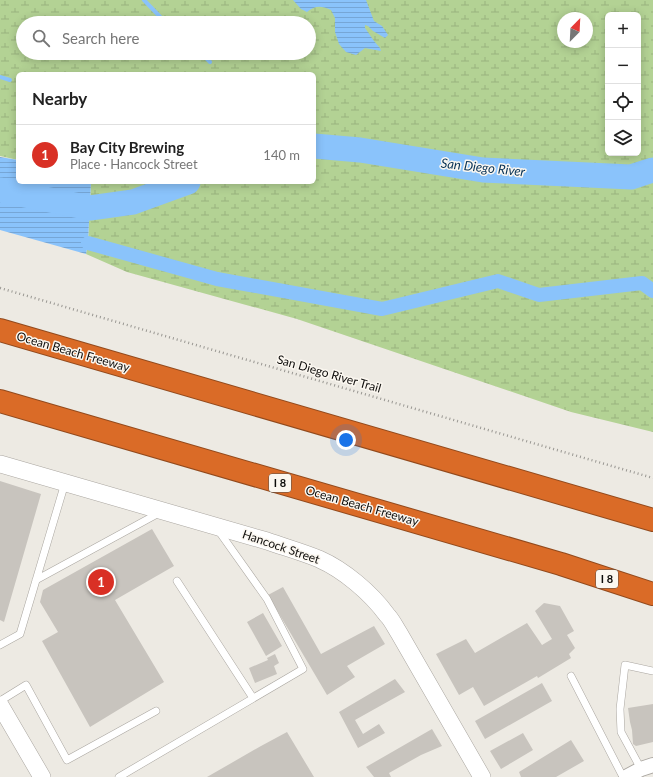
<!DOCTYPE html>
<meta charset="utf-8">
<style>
body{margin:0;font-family:Lato,sans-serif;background:#f6f6f6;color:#222}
.controls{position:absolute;right:12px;top:12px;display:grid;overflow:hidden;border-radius:6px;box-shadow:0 2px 10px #0003}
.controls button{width:36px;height:36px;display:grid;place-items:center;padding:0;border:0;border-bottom:1px solid #e0e0e0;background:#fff;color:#222;font:20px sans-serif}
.compass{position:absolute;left:557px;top:12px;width:36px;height:36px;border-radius:50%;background:#fff;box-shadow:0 2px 10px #0003;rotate:24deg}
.you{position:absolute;left:346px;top:440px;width:14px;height:14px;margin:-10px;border:3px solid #fff;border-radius:50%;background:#1a73e8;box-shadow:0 0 0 6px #1a73e833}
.badge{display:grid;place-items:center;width:26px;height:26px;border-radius:50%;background:#d93025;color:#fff;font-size:13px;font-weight:700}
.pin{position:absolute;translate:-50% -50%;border:2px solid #fff;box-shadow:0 1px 4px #0006}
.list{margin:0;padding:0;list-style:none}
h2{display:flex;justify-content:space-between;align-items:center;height:52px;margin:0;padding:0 16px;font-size:17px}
h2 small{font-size:13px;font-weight:400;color:#767676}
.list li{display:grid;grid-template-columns:26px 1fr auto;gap:12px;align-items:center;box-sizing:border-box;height:60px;padding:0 16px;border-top:1px solid #e0e0e0}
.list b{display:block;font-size:15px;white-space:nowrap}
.list p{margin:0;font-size:13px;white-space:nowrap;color:#767676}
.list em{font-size:13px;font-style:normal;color:#767676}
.icon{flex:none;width:22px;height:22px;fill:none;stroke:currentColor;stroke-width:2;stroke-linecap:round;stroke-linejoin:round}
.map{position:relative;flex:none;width:653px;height:777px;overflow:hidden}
.search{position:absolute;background:#fff;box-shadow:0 2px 10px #0003;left:16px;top:16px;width:300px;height:44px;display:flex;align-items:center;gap:10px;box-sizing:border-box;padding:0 14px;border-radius:22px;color:#767676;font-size:15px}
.panel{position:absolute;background:#fff;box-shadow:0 2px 10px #0003;left:16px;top:72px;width:300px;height:112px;border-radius:6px}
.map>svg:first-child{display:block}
.wetland{fill:url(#wetland-marsh);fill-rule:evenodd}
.water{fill:url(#water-rules)}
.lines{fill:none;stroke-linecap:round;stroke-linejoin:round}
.stream{stroke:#8ac3fb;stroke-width:4}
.canal{stroke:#8ac3fb;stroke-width:14}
.river{stroke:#8ac3fb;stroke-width:25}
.building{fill:#c8c4be}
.service-casing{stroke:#aaa6a0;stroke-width:8}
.minor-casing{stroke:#aaa6a0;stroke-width:16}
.tertiary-casing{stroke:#aaa6a0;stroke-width:18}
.motorway-casing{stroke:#924a1d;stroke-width:24}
.path{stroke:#999792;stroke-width:2.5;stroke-dasharray:1 3;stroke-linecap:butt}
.service{stroke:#fff;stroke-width:7}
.minor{stroke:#fff;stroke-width:14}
.tertiary{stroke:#fff;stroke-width:17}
.motorway{stroke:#da6b27;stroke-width:22}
.labels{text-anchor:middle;stroke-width:3;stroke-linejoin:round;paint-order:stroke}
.shield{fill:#fbf7f0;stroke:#54524f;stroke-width:1}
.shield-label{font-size:11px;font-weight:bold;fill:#0d0c0a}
.street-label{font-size:12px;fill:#0d0c0a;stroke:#fbf7f0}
.water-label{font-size:13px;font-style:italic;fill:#073256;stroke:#fbf7f0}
</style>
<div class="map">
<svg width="653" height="777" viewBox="0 0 653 777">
<defs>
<pattern id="wetland-marsh" width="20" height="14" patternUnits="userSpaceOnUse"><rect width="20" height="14" fill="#b3d294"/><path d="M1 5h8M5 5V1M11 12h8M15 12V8" fill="none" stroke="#99b37e"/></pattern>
<pattern id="water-rules" width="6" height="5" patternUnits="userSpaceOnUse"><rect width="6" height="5" fill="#8ac3fb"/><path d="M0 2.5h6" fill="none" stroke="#76a6d6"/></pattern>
</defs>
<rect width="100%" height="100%" fill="#edeae3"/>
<path class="wetland" d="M0,0H653V432L571,412L297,319L127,272L86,254L88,243L91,182H314V74H18V160L0,156ZM608,15H638V153H608ZM563,18H587V42H563ZM23,23H309V53H23Z"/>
<path class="water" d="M293,0H366L374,21L382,26L388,35L385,38L373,31L368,26L365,25V28L374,41L380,48L381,51L365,48L356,55L346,52L339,44L335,32V18L331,10C321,6 316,5 307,12L301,9Z
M0,157L18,160V182H91L88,243L86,254L0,230Z"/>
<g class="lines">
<path class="stream" d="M144,0L166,23
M201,53L210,62
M0,77L10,80"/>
<path class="canal" d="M88,243L217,279L382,309L498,281L539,295L642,283L653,291"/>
<path class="river" d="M314,146L360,150L483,170L631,177L653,170
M0,190L90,208L133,202L188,182"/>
</g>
<path class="building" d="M0,481L41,494L4,622L0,620Z
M152,529L174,566L115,600L164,682L90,727L42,641L58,632L40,602L43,590Z
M283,587L321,654L374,626L385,644L347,666L355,677L327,695L268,595Z
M544,603L560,606L574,631L567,635L575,648L569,654L571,658L538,678L537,676L484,706L473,687L459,695L436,654L466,639L475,653L527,623L542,645L552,639L535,611Z
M263,613L282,646L266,656L247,622Z
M275,654L279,663L274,666L277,674L255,683L249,668L268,660L267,658Z
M395,679L405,692L355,720L363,734L379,724L385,733L358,748L339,712Z
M542,683L552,701L485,739L475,721Z
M653,704V742L636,746L633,744L632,730L630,722L628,708Z
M432,729L442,746L421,755L389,773L391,777H374L366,767Z
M287,732L314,777H207L261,746Z
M523,733L533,750L501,769L490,751Z
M571,740L584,761L556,777H521L519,772Z"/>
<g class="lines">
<g class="service-casing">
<path id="service" d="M36,580L159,513
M177,581L253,698
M0,645L20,634L65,483
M571,676L623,777
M0,701L26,685L67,760L156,711
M641,769L621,732L620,709L625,665L653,671
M119,777L303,669L267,599L218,530"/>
</g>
<g class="minor-casing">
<path id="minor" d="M626,777L641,769L653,765"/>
</g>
<g class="tertiary-casing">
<path id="tertiary" d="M0,464L267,541C284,547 302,552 319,559C344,570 371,593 387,615C392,620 395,627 399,633L482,777
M0,705L42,777"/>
</g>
<g class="motorway-casing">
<path id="motorway" d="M0,330L653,520
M0,401L561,564L653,594"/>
</g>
<path class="path" d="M0,288L653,478"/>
<use href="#service" class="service"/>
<use href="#minor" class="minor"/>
<use href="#tertiary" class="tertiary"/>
<use href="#motorway" class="motorway"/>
</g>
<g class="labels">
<g class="shield">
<rect x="269" y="474" width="22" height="18" rx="3"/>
<rect x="596" y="570" width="22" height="18" rx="3"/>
</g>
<g class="shield-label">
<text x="280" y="487">I 8</text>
<text x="607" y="583">I 8</text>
</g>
<g class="street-label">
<text transform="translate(73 352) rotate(16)" y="4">Ocean Beach Freeway</text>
<text transform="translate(329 374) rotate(16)" y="4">San Diego River Trail</text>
<text transform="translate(362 506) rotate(16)" y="4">Ocean Beach Freeway</text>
<text transform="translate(281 547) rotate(19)" y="4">Hancock Street</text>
</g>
<g class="water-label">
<text transform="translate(483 167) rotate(6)" y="5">San Diego River</text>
</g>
</g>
</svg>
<div class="controls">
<button>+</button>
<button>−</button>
<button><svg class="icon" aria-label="locate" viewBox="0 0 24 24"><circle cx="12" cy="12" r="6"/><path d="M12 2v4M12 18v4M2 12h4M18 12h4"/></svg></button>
<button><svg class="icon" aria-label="layers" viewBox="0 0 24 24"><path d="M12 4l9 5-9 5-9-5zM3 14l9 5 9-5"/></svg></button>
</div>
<svg class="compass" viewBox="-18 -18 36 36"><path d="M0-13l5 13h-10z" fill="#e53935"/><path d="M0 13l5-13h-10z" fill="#767676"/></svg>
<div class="you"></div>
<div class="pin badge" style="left:101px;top:582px">1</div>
<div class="search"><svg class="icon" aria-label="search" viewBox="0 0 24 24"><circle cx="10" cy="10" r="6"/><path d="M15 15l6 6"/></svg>Search here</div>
<section class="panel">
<h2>Nearby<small></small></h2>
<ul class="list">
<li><span class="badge">1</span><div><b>Bay City Brewing</b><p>Place · Hancock Street</p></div><em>140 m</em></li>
</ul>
</section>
</div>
